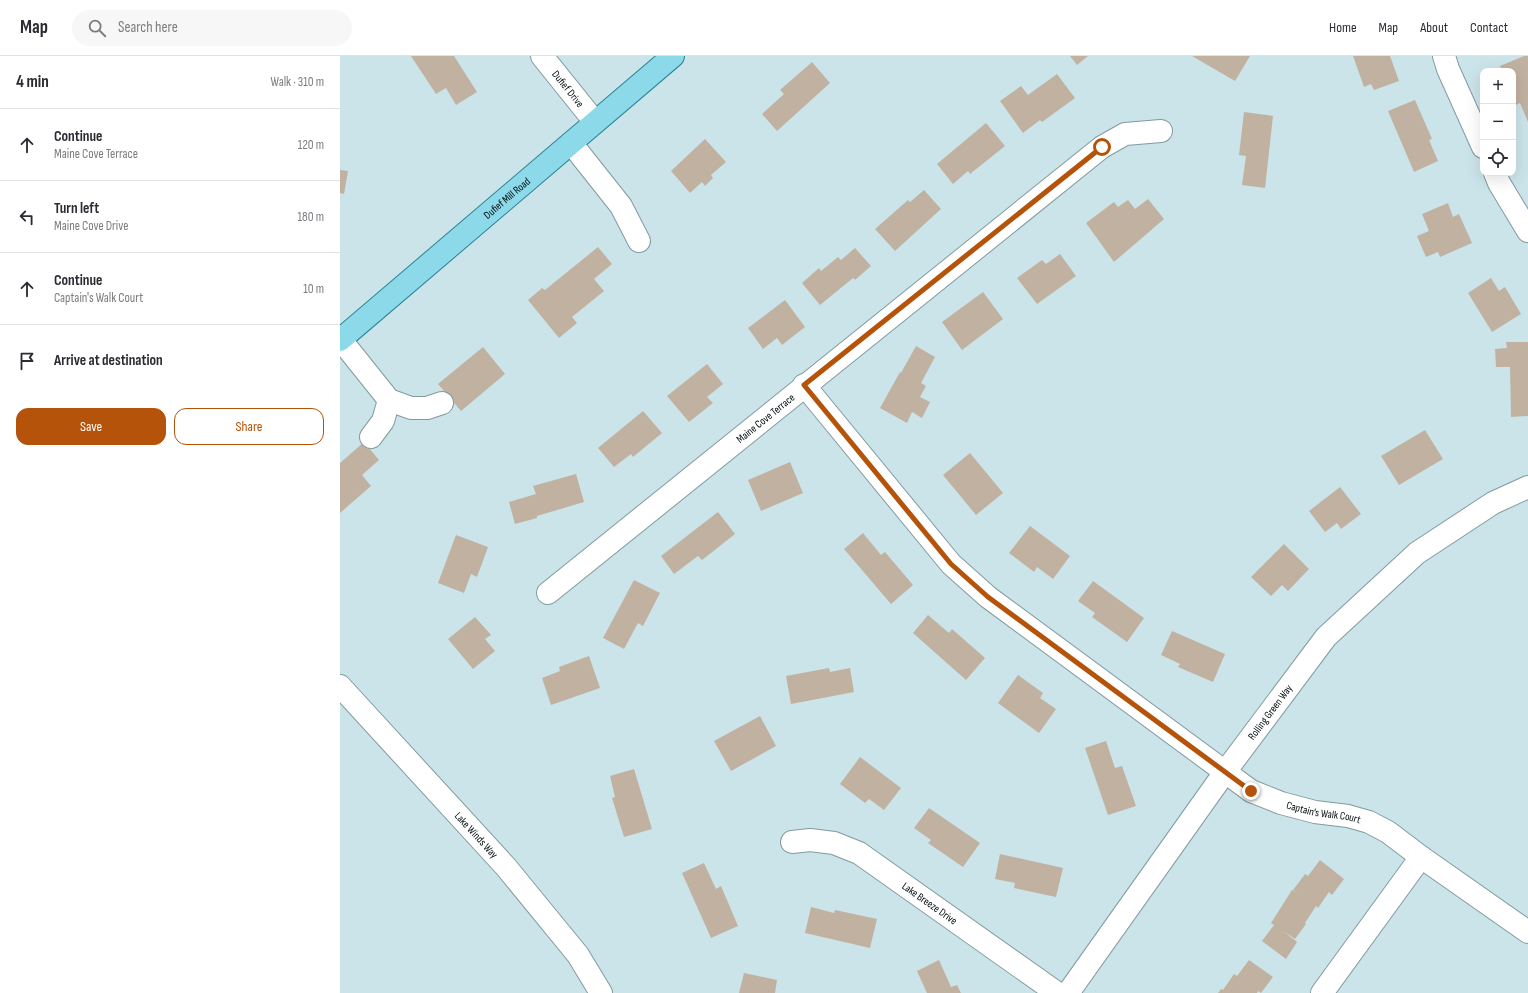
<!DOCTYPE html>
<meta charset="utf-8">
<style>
body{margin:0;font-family:"Sofia Sans Condensed",sans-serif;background:#f7f7f7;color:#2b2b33}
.controls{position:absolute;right:12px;top:12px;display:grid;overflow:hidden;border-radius:8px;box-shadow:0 4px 16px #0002}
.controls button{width:36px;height:36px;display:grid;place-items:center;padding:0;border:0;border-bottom:1px solid #e1e1e2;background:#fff;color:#2b2b33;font:20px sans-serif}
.stop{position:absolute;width:12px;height:12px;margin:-9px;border:3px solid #b45309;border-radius:50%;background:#fff}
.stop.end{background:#b45309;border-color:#fff;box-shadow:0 1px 4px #0008}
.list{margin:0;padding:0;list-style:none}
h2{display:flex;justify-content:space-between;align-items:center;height:52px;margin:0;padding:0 16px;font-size:17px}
h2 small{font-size:13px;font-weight:400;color:#7c7c81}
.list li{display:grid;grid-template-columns:26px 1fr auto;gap:12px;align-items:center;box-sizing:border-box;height:72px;padding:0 16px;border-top:1px solid #e1e1e2}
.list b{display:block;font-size:15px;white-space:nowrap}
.list p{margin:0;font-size:13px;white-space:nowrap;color:#7c7c81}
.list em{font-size:13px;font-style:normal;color:#7c7c81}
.actions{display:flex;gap:8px;padding:12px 16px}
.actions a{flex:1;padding:9px 0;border:1px solid #b45309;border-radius:12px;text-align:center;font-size:14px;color:#b45309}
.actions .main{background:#b45309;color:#fff}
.icon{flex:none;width:22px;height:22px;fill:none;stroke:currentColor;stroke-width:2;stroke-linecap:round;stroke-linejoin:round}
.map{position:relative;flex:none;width:1188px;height:937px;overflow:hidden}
header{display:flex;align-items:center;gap:24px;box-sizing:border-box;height:56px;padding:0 20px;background:#fff;border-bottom:1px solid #e1e1e2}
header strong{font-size:19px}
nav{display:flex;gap:22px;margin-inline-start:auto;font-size:14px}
.search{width:280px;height:36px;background:#f7f7f7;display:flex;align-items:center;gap:10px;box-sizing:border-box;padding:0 14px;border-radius:22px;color:#7c7c81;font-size:15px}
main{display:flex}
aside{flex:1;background:#fff}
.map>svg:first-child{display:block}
.building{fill:#c1b1a1}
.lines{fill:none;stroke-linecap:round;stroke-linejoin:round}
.minor-casing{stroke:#829aa0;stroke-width:24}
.major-casing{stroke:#2b8293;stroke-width:24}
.minor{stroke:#fff;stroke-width:22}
.major{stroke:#8cdae9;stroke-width:22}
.route{stroke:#b45309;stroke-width:5}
.labels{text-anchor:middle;stroke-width:3.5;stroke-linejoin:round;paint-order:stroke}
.street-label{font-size:11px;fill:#060e10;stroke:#fff}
</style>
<header>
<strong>Map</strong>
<div class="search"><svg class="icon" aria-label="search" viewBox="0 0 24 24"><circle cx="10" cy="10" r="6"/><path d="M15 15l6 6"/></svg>Search here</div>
<nav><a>Home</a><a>Map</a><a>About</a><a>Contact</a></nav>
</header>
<main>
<aside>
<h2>4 min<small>Walk · 310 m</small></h2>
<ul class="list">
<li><svg class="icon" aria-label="ahead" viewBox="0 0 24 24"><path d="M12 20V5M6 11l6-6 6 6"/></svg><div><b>Continue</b><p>Maine Cove Terrace</p></div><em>120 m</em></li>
<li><svg class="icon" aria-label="left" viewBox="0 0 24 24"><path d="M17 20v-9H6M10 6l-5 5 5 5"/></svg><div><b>Turn left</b><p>Maine Cove Drive</p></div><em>180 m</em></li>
<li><svg class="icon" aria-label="ahead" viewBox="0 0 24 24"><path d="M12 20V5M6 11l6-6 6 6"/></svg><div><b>Continue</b><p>Captain's Walk Court</p></div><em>10 m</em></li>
<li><svg class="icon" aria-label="arrive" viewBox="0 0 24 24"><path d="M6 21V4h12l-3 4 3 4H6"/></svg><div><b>Arrive at destination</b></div></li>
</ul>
<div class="actions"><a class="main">Save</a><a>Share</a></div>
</aside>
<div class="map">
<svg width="1188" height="937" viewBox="0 0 1188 937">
<rect width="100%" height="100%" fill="#cbe4ea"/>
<path class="building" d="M71,0H114L137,36L116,49L106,32L96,38Z
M730,0H748L737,9Z
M852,0H910L895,25Z
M1013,0H1050L1059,25L1034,34L1031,28L1024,31Z
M1184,0H1188V66L1180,47L1176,49L1173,41V15H1163L1160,10Z
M472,6L490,27L437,75L422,58L444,38L440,34Z
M717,18L735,42L702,66L700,64L683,77L660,45L681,30L688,39Z
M1075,44L1092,83L1089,84L1098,105L1074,116L1048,55Z
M904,56L933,60L925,132L902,129L906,100L899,99Z
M646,67L665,90L630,118L628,115L613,128L597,108Z
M365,83L386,106L371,119L373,122L365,130L362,126L350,137L331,115Z
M0,114L8,115L4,138L0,137Z
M584,134L601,153L555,195L535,173L568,144L570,146Z
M808,143L824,163L774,206L746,167L774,146L778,151L788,144L795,153Z
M1108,147L1113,161L1119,158L1132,187L1100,201L1098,196L1086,201L1077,180L1089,175L1082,158Z
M258,191L272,208L254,223L264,235L232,261L237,267L219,282L188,244L202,232L205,234Z
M515,192L531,210L515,224L513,222L480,249L462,227L479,212L481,215L498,201L501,204Z
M720,198L736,220L697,248L677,222L702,204L706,208Z
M1151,222L1159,235L1165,231L1181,258L1152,276L1128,237Z
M643,236L663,263L622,294L602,266Z
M445,244L465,271L442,289L437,282L423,293L408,272Z
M1166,286H1188V360L1171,361L1170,311H1156L1155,293L1167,292Z
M576,290L595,301L581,327L586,330L580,341L590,346L582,362L572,356L567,367L540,352L560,316L561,317Z
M143,291L165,318L121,355L98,328Z
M367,308L383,328L367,341L373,347L349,366L327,340Z
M303,355L322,377L293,401L291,398L274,411L258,392Z
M1085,374L1103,403L1059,429L1041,400Z
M24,386L39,404L22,419L31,430L0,457V407Z
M630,397L663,437L636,459L603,419Z
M450,406L463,437L421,455L408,424Z
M236,418L244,446L197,460V462L175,468L169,446L196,438L193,430Z
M1000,431L1021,458L1001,473L997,467L985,476L969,455Z
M378,456L395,478L362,504L358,500L334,518L321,500Z
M690,470L730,500L713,523L697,511L694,516L669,497Z
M523,477L541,499L545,496L573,529L551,548L504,493Z
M116,479L148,491L137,521L131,518L124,537L98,527Z
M944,488L969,513L948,535L942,529L931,540L911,521Z
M294,524L320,537L303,570L298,567L284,593L263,582Z
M753,525L804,562L787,586L752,561L755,557L738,545Z
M588,559L609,577L612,573L645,602L626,624L573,577Z
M135,561L151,579L145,583L155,595L133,613L108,583Z
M832,575L885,598L873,626L838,611L840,608L821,599Z
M249,600L260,632L211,649L202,622L220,615L219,611Z
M489,612L490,616L510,612L514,636L451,648L446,620Z
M678,619L703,637L700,642L716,653L699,677L658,647Z
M420,660L436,690L391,715L374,685Z
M766,685L775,712L782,710L796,750L768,759L745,692Z
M520,701L561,732L544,754L529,743L525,747L500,728Z
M294,713L312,773L284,781L272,742L275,741L270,720Z
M589,752L640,787L623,811L588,787L591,784L574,772Z
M660,798L723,812L716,841L674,832L675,827L655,823Z
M980,804L1004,823L992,839L989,836L978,852L976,850L965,867L966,868L955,883L943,875L957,886L946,903L922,885L934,869L931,867L952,834L958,837L953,834L965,818L968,820Z
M364,807L376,833L381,830L398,870L371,882L342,817Z
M471,851L494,857L495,854L537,863L530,892L465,877Z
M599,904L611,931L617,929L621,937H587L577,915Z
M909,904L933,921L921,937L918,935L917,937H878L881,933L883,934L894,918L897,920Z
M404,917L437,924L435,937H399Z"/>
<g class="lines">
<g class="minor-casing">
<g id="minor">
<path id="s1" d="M202,0L255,66"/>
<path d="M1104,0L1108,13L1143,91"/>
<path d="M231,87L281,150L299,185"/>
<path d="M1155,117L1159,127L1188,175"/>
<path d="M1,284L49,344L71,352H87L102,347"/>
<path id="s2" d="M464,329L611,508L648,541L911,735L941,747L975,756L1008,760L1029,766L1048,776L1081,801L1188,876"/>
<path d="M31,381L43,365L49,344"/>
<path id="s3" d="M208,537L762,91L785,78L821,75"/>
<path id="s4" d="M0,630L166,811L238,899L261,937"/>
<path id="s5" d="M452,786L470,784L494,787L519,797L717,937"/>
<path id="s6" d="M728,937L885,716L986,581L1077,497L1153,447L1188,431"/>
<path d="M982,937L1081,801"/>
</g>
</g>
<g class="major-casing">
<g id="major">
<path id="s7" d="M0,284L333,0"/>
</g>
</g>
<use href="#minor" class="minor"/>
<use href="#major" class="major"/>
</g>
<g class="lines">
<path class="route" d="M762,91L464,329L611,508L648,541L911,735"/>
</g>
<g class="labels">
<g class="street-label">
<text dy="4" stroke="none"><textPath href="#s1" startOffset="42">Dufief Drive</textPath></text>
<text dy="4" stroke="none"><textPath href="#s7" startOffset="219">Dufief Mill Road</textPath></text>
<text dy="4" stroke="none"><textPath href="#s3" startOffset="279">Maine Cove Terrace</textPath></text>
<text dy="4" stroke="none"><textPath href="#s6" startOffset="346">Rolling Green Way</textPath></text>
<text dy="4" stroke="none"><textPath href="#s2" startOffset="684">Captain's Walk Court</textPath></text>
<text dy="4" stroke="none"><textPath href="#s4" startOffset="202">Lake Winds Way</textPath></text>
<text dy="4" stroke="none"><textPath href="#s5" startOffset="156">Lake Breeze Drive</textPath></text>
</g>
</g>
</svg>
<div class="controls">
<button>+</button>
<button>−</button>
<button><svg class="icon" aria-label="locate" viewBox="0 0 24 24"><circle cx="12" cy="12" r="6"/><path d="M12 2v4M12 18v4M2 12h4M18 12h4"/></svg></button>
</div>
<div class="stop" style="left:762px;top:91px"></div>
<div class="stop end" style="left:911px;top:735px"></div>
</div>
</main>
